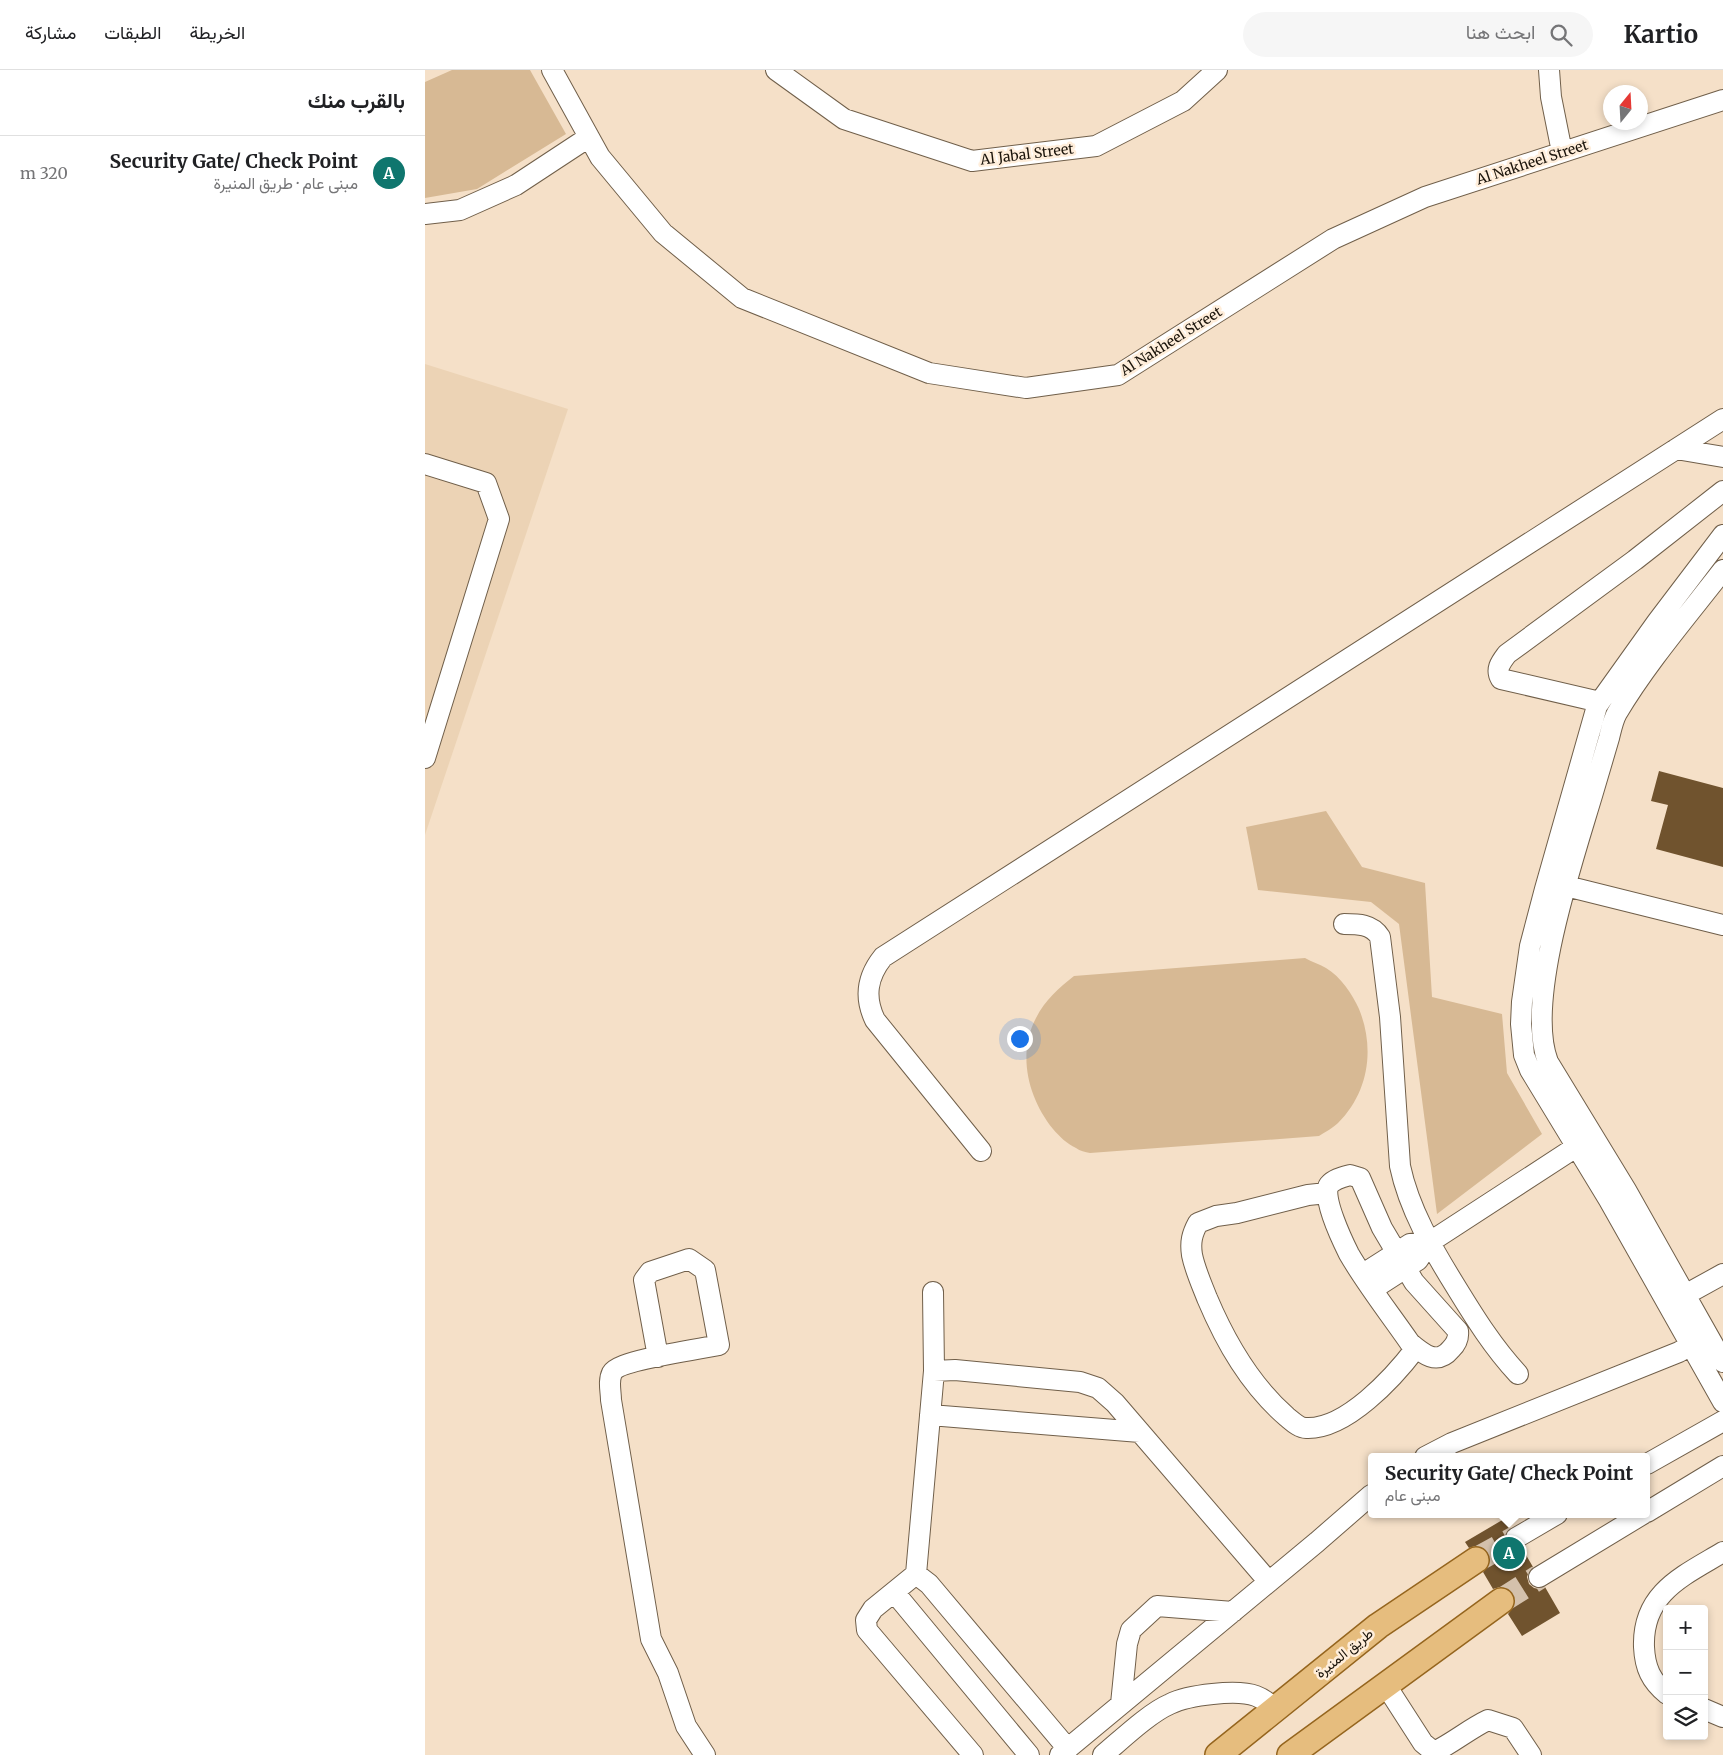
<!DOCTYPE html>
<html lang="ar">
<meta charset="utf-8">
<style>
body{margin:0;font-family:Merriweather,Vazirmatn,serif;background:#f6f6f6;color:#202124;direction:rtl}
.controls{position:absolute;right:15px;bottom:15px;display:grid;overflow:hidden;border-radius:5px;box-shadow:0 2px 8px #0003}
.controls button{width:45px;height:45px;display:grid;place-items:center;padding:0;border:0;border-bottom:1px solid #e0e0e0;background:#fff;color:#202124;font:25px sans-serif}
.compass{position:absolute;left:1178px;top:15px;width:45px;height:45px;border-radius:50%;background:#fff;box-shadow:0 2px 8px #0003;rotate:18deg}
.you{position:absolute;left:594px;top:968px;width:18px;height:18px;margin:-12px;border:4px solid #fff;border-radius:50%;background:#1a73e8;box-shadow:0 0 0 8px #1a73e833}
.badge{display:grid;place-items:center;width:32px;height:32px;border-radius:50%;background:#0f766e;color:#fff;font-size:16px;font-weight:700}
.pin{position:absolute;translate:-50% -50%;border:2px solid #fff;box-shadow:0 1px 5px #0006}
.popup{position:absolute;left:943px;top:1383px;width:282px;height:65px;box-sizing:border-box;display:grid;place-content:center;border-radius:5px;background:#fff;filter:drop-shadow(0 1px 4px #0005);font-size:16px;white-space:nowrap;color:#757577}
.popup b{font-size:19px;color:#202124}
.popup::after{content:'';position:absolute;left:50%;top:100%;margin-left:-10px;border:10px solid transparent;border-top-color:#fff}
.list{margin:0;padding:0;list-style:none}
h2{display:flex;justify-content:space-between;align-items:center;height:65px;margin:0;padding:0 20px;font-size:21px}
h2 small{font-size:16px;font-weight:400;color:#757577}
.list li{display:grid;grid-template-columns:32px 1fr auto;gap:15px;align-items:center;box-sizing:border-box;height:75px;padding:0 20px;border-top:1px solid #e0e0e0}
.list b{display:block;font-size:19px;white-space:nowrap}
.list p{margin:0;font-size:16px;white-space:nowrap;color:#757577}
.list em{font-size:16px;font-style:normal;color:#757577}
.icon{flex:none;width:28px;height:28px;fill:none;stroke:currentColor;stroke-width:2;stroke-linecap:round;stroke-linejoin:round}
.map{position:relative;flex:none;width:1298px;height:1685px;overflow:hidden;direction:ltr}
header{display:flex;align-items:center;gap:30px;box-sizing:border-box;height:70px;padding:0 25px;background:#fff;border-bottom:1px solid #e0e0e0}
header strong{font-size:24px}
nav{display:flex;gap:28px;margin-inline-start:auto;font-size:18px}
.search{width:350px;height:45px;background:#f6f6f6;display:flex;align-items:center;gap:12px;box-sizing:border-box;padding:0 18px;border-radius:28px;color:#757577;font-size:19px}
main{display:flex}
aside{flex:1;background:#fff}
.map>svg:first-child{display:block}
.built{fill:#ecd3b5}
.green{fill:#d7b994}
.building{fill:#70532e}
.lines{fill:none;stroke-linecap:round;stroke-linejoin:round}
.major-tunnel{stroke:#d4c1ac;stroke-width:25;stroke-dasharray:25 12;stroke-linecap:butt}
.minor-casing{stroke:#705f4a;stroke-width:22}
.major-casing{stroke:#95651e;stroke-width:28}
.minor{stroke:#fff;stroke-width:20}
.major{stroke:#e6bd7e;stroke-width:25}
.labels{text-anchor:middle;stroke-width:5;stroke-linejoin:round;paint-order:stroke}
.street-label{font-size:14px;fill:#1b140b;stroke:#ffeedb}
</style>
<header>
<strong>Kartio</strong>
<div class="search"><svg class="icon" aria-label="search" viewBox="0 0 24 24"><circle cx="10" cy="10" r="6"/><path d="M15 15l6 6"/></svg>ابحث هنا</div>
<nav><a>الخريطة</a><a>الطبقات</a><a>مشاركة</a></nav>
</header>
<main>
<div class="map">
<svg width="1298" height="1685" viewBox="0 0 1298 1685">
<rect width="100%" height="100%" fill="#f5e0c8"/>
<path class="built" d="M0,294L143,339L0,765Z"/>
<path class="green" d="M27,0H105L141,64L52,119L0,128V12Z
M901,741L937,797L1000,813L1007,927L1077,944L1082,1003L1117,1064L1012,1144L974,854L946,832L833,820L821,757Z
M880,888C887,892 894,894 901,898C916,907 927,924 934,939C950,978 944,1022 913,1053C908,1058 900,1062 894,1066L665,1083C660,1082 655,1081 651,1078C642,1074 634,1066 628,1059C603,1028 592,984 611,948C620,930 634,918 649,906Z"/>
<path class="building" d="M1234,701L1298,718V797L1231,779L1243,735L1226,731Z
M1079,1449L1085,1458L1081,1462L1079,1468L1081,1474L1085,1478L1091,1480L1097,1478L1108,1497L1104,1501L1102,1507L1104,1514L1109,1518L1114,1519L1120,1517L1135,1543L1097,1566L1083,1544L1089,1536L1090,1529L1088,1523L1081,1518L1075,1517L1068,1519L1058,1502L1064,1496L1065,1490L1063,1482L1057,1477L1050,1476L1044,1478L1040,1472Z"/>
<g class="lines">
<path class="major-tunnel" d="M1051,1490L1091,1468
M1076,1531L1114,1507"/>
<g class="minor-casing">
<path id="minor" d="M127,0L175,87L238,163L317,228L504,303L601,318L693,305L908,169L1000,127L1298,30
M351,0L419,49L547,91L671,76L758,31L792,0
M1124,0L1126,27L1137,82
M0,144L35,140L91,115L164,67
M1251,379L1298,387
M0,394L61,413L74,449L0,688
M1298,465L1232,552L1172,636L1120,819L1105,876L1097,932L1096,954L1099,985L1105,1000L1184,1130L1298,1332
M1298,500C1263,545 1221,594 1192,643C1188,650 1186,660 1184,668C1179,685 1174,702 1169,719C1150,784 1099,930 1123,992L1201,1120L1298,1292
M1175,632L1076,609C1070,599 1076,592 1082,584L1210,490L1298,421
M1129,813L1298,855
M919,854C933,854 947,854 955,867L965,947L975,1096C984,1139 1008,1180 1031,1217C1050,1248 1068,1277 1093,1304
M556,1081L450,950C439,927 442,907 458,887L1298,349
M925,1105L935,1108L957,1158L989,1212L1033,1261C1034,1269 1031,1274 1026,1279C1012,1296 998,1284 985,1273C965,1244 942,1215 924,1184C918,1172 896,1126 904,1115C909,1109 918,1107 925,1105Z
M902,1123L883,1125L812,1143L791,1146L773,1153C767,1164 765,1172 767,1185C770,1200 777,1215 782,1228C801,1273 825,1315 862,1347C867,1351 874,1358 881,1358C921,1360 969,1307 991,1278
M938,1204L985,1174L1005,1172
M948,1219L993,1190L1005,1172L1151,1077
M1249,1231L1298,1204
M233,1287L219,1210L225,1202L264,1189L280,1200L294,1275C276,1279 194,1290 187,1303C183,1311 186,1322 186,1330L226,1569L243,1603L261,1656L280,1685
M509,1301L530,1300L655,1312L673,1318L690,1333L844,1512
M505,1345L715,1362
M1000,1387L1027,1373L1254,1282L1277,1269
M1222,1394L1298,1351
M1222,1442L1298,1396
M1091,1468L1132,1444
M491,1504L509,1301L508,1222
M491,1504L448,1539L441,1550L442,1560L548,1685
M491,1504L504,1514L643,1679
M1114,1507L1218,1444
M469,1522L604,1685
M960,1614L998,1673L1009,1682C1028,1673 1044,1659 1063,1650L1088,1658L1106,1685
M1242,1624C1226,1611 1220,1598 1219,1577C1217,1523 1258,1506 1298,1482
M696,1634L702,1574L706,1560L732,1536L808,1542
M1279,1639L1298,1647
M635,1685L892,1472L946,1425
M678,1685C696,1670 724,1643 745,1634C763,1625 812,1619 831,1626C839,1629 845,1634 850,1639"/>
</g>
<g class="major-casing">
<path id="major" d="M793,1685L953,1556L1051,1490
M865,1685L1076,1531"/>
</g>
<use href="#minor" class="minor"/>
<use href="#major" class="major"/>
</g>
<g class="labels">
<g class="street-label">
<text transform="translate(602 84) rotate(-7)" y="5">Al Jabal Street</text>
<text transform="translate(1107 92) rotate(-18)" y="5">Al Nakheel Street</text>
<text transform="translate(746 271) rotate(-32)" y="5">Al Nakheel Street</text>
<text transform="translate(919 1583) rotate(-39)" y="5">طريق المنيرة</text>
</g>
</g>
</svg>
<div class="controls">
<button>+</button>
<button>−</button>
<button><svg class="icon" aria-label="layers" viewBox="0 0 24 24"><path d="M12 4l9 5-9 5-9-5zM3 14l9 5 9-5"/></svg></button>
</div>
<svg class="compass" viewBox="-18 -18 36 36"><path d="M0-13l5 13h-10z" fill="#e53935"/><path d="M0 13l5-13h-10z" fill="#757577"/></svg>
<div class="you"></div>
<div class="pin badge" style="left:1084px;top:1483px">A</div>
<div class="popup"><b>Security Gate/ Check Point</b>مبنى عام</div>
</div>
<aside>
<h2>بالقرب منك<small></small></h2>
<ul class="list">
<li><span class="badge">A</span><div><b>Security Gate/ Check Point</b><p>مبنى عام · طريق المنيرة</p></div><em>320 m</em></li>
</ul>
</aside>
</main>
